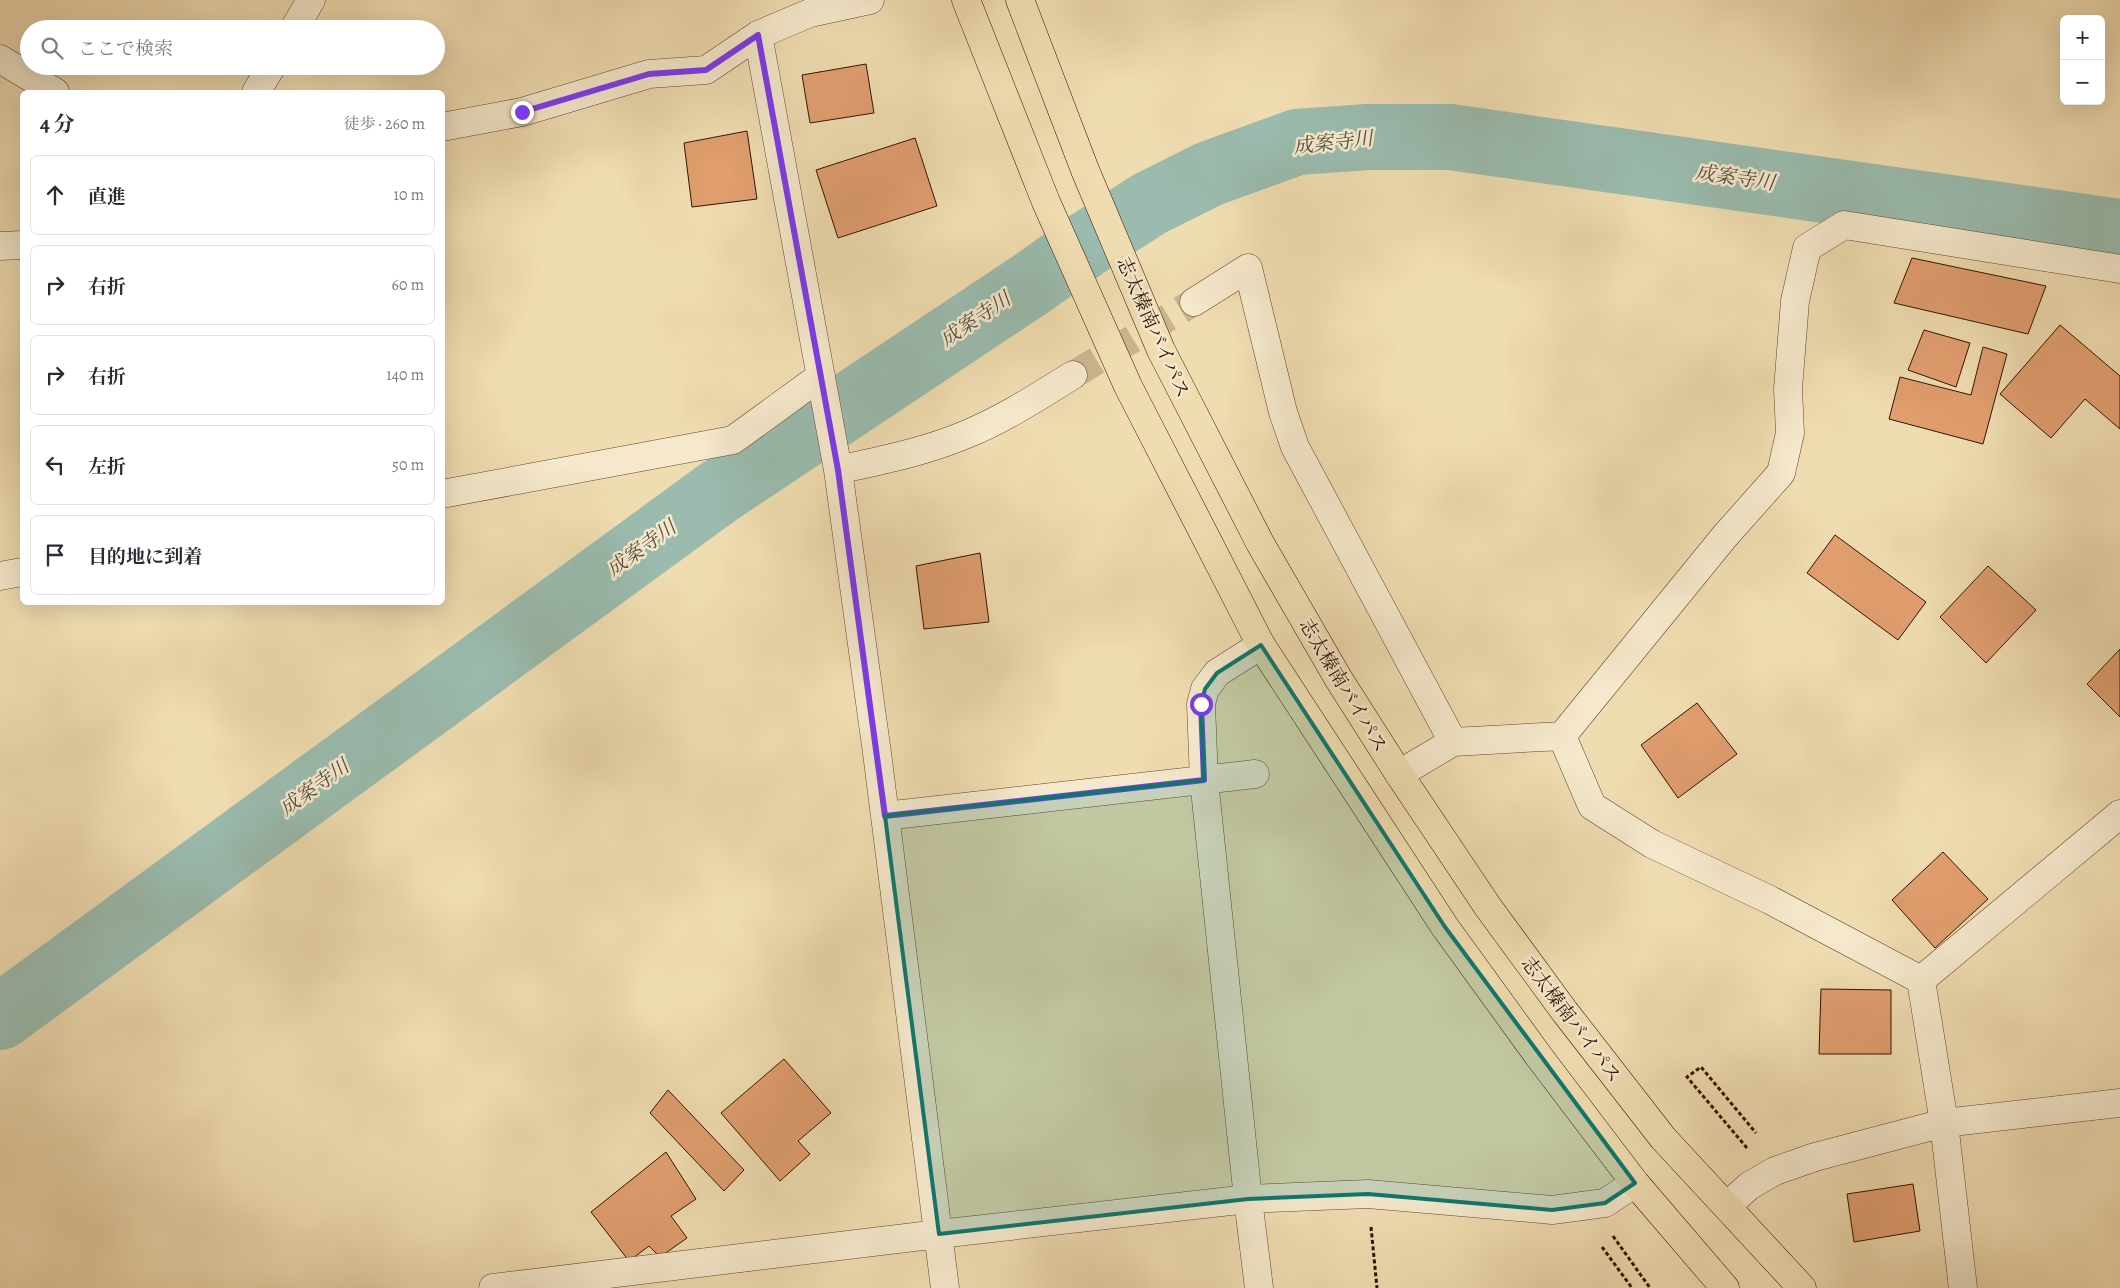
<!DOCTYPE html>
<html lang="ja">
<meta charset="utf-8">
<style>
body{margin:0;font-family:Alegreya,"Noto Serif JP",serif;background:#f7f7f7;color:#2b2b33}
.controls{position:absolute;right:15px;top:15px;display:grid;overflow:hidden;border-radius:8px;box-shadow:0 5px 20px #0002}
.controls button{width:45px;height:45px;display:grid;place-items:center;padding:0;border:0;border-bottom:1px solid #e1e1e2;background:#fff;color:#2b2b33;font:25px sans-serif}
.stop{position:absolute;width:15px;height:15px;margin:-11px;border:4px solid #7c3aed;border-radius:50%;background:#fff}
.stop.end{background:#7c3aed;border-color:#fff;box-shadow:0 1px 5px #0008}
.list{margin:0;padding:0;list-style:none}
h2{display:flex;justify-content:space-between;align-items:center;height:65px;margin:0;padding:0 20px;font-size:21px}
h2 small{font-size:16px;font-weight:400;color:#7c7c81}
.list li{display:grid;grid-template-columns:32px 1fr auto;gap:15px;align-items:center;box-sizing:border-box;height:80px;margin:0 10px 10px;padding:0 10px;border:1px solid #e1e1e2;border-radius:8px}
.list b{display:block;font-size:19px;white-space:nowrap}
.list em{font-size:16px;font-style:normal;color:#7c7c81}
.icon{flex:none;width:28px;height:28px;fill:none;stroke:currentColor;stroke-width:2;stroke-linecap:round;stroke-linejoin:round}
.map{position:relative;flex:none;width:2120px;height:1288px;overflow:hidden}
.search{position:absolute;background:#fff;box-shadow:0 5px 20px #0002;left:20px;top:20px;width:425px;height:55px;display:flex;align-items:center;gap:12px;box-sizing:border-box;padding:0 18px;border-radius:28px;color:#7c7c81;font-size:19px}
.panel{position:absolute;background:#fff;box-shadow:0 5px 20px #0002;left:20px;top:90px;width:425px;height:515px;border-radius:8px}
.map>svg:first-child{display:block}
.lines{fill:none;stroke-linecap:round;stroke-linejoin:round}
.river{stroke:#9abbae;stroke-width:66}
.building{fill:#e19e6f;stroke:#311400}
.minor-tunnel{stroke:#c9b48d;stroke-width:28;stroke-dasharray:28 14;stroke-linecap:butt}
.minor-casing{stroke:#60462c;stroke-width:29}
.highway-casing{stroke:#311400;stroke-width:29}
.path{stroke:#311400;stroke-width:3;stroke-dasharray:4 2.5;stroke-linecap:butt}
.minor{stroke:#f5e8cc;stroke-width:28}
.highway{stroke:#efdcb0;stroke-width:28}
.route{stroke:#7c3aed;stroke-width:6}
.marked{fill:#0f766e;fill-opacity:0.2;stroke:#0f766e;stroke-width:4;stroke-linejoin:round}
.labels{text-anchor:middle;stroke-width:5;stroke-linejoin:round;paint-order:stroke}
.street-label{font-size:19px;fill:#311400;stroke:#f5e8cc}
.water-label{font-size:20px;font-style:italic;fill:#564e3d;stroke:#f5e8cc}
</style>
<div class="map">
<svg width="2120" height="1288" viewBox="0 0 2120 1288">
<rect width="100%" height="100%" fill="#efdcb0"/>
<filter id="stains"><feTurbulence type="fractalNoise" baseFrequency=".004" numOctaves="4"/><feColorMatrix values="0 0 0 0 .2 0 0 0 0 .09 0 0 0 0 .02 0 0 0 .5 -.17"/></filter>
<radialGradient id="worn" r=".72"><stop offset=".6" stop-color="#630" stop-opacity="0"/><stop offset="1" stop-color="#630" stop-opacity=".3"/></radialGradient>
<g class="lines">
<path class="river" d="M0,1017L717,493L1031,284L1090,242L1149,204L1209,174L1297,142L1368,137H1450L2120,232"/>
</g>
<path class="building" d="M866,64L874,113L810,123L802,75Z
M747,131L757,199L692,207L684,143Z
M915,138L937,206L838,238L816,170Z
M1912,258L2046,286L2028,334L1894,303Z
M2060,325L2120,376V429L2085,399L2051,438L2000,394Z
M1924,330L1970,343L1956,387L1908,370Z
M1983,347L2007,354L1983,444L1889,419L1900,377L1971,395Z
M1835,535L1926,602L1898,640L1807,573Z
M980,553L989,622L924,629L916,566Z
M1988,566L2036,610L1986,663L1940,617Z
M2120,649V717L2087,684Z
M1697,703L1737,754L1678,798L1641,745Z
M1943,852L1988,899L1935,948L1892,900Z
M1821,989L1891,990V1054H1819Z
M784,1059L831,1113L798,1141L810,1154L780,1181L721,1113Z
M668,1090L744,1170L724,1191L650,1113Z
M666,1152L696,1199L671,1216L687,1238L660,1257L649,1246L629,1261L591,1212Z
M1913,1184L1920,1231L1854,1242L1847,1194Z"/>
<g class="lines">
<path class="minor-tunnel" d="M1073,375L1194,302"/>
<g class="minor-casing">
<path id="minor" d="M294,29L311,0
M758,35L838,470L877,753L945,1288
M0,59L55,92
M256,92L272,66
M442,127L522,112L649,74L706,70L758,35L810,13L870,0
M0,246L22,245
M1194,302L1248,268L1283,412L1295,447L1453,742
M838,470C882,460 925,452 967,434C1004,419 1039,396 1073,375
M442,494L733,440L821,376
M0,576L22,572
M1562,736L1592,806L1652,844L1770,900L1921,980
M1399,774L1453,742L1562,736L1725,536L1781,473L1790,433L1788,389L1795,301L1807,248L1844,225L2120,269
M885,816L1255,774
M1921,980L1944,1123L1963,1288
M1921,980L2120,814
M1727,1206L1749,1186L1775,1171L1815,1157L1944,1123L2120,1103
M493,1288L939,1234L1248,1199L1368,1194L1552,1210L1605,1203L1635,1183
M1259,1288L1248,1199L1204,780L1201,704L1205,689L1217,673L1261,645"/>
</g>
<g class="highway-casing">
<path id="highway" d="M966,0L1046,202L1128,386L1261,645L1445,927L1540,1058L1635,1183L1725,1288
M1020,0L1085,170L1161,350L1260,543L1338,678L1399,774L1488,907L1565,1012L1663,1138L1802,1288"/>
</g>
<path class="path" d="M1747,1148L1687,1077L1701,1067L1756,1133
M1371,1227L1377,1288
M1613,1236L1650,1288
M1602,1247L1632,1288"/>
<use href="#minor" class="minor"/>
<use href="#highway" class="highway"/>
</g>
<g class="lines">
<path class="route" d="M522,112L649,74L706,70L758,35L838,470L885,816L1204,780L1201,704"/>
</g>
<path class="marked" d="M1261,645L1445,927L1635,1183L1605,1203L1552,1210L1368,1194L1248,1199L939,1234L885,816L1204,780L1201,704L1205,689L1217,673Z"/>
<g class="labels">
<g class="street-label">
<text transform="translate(1154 327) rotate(66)" y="7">志太榛南バイパス</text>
<text transform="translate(1344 685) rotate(59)" y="7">志太榛南バイパス</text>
<text transform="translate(1572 1019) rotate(53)" y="7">志太榛南バイパス</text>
</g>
<g class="water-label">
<text transform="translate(1333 142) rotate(-6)" y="7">成案寺川</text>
<text transform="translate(1735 177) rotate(8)" y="7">成案寺川</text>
<text transform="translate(975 319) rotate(-34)" y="7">成案寺川</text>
<text transform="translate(641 548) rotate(-36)" y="7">成案寺川</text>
<text transform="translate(314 787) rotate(-36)" y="7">成案寺川</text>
</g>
</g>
<rect width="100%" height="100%" filter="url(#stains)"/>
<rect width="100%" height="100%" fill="url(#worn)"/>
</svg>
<div class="controls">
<button>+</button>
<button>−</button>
</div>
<div class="stop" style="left:1201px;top:704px"></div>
<div class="stop end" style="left:522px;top:112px"></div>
<div class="search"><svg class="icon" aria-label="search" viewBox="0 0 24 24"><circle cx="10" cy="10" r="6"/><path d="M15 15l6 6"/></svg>ここで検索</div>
<section class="panel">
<h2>4 分<small>徒歩 · 260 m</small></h2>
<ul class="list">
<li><svg class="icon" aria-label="ahead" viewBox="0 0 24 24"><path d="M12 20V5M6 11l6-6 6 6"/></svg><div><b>直進</b></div><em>10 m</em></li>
<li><svg class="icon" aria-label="right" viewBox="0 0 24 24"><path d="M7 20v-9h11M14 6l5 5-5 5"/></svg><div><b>右折</b></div><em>60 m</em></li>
<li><svg class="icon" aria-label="right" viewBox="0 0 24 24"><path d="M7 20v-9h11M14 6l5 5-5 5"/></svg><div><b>右折</b></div><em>140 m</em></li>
<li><svg class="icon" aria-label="left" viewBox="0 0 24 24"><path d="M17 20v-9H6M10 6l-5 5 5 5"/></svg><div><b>左折</b></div><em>50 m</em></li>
<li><svg class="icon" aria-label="arrive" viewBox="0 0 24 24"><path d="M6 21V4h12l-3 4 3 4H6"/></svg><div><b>目的地に到着</b></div></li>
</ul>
</section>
</div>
